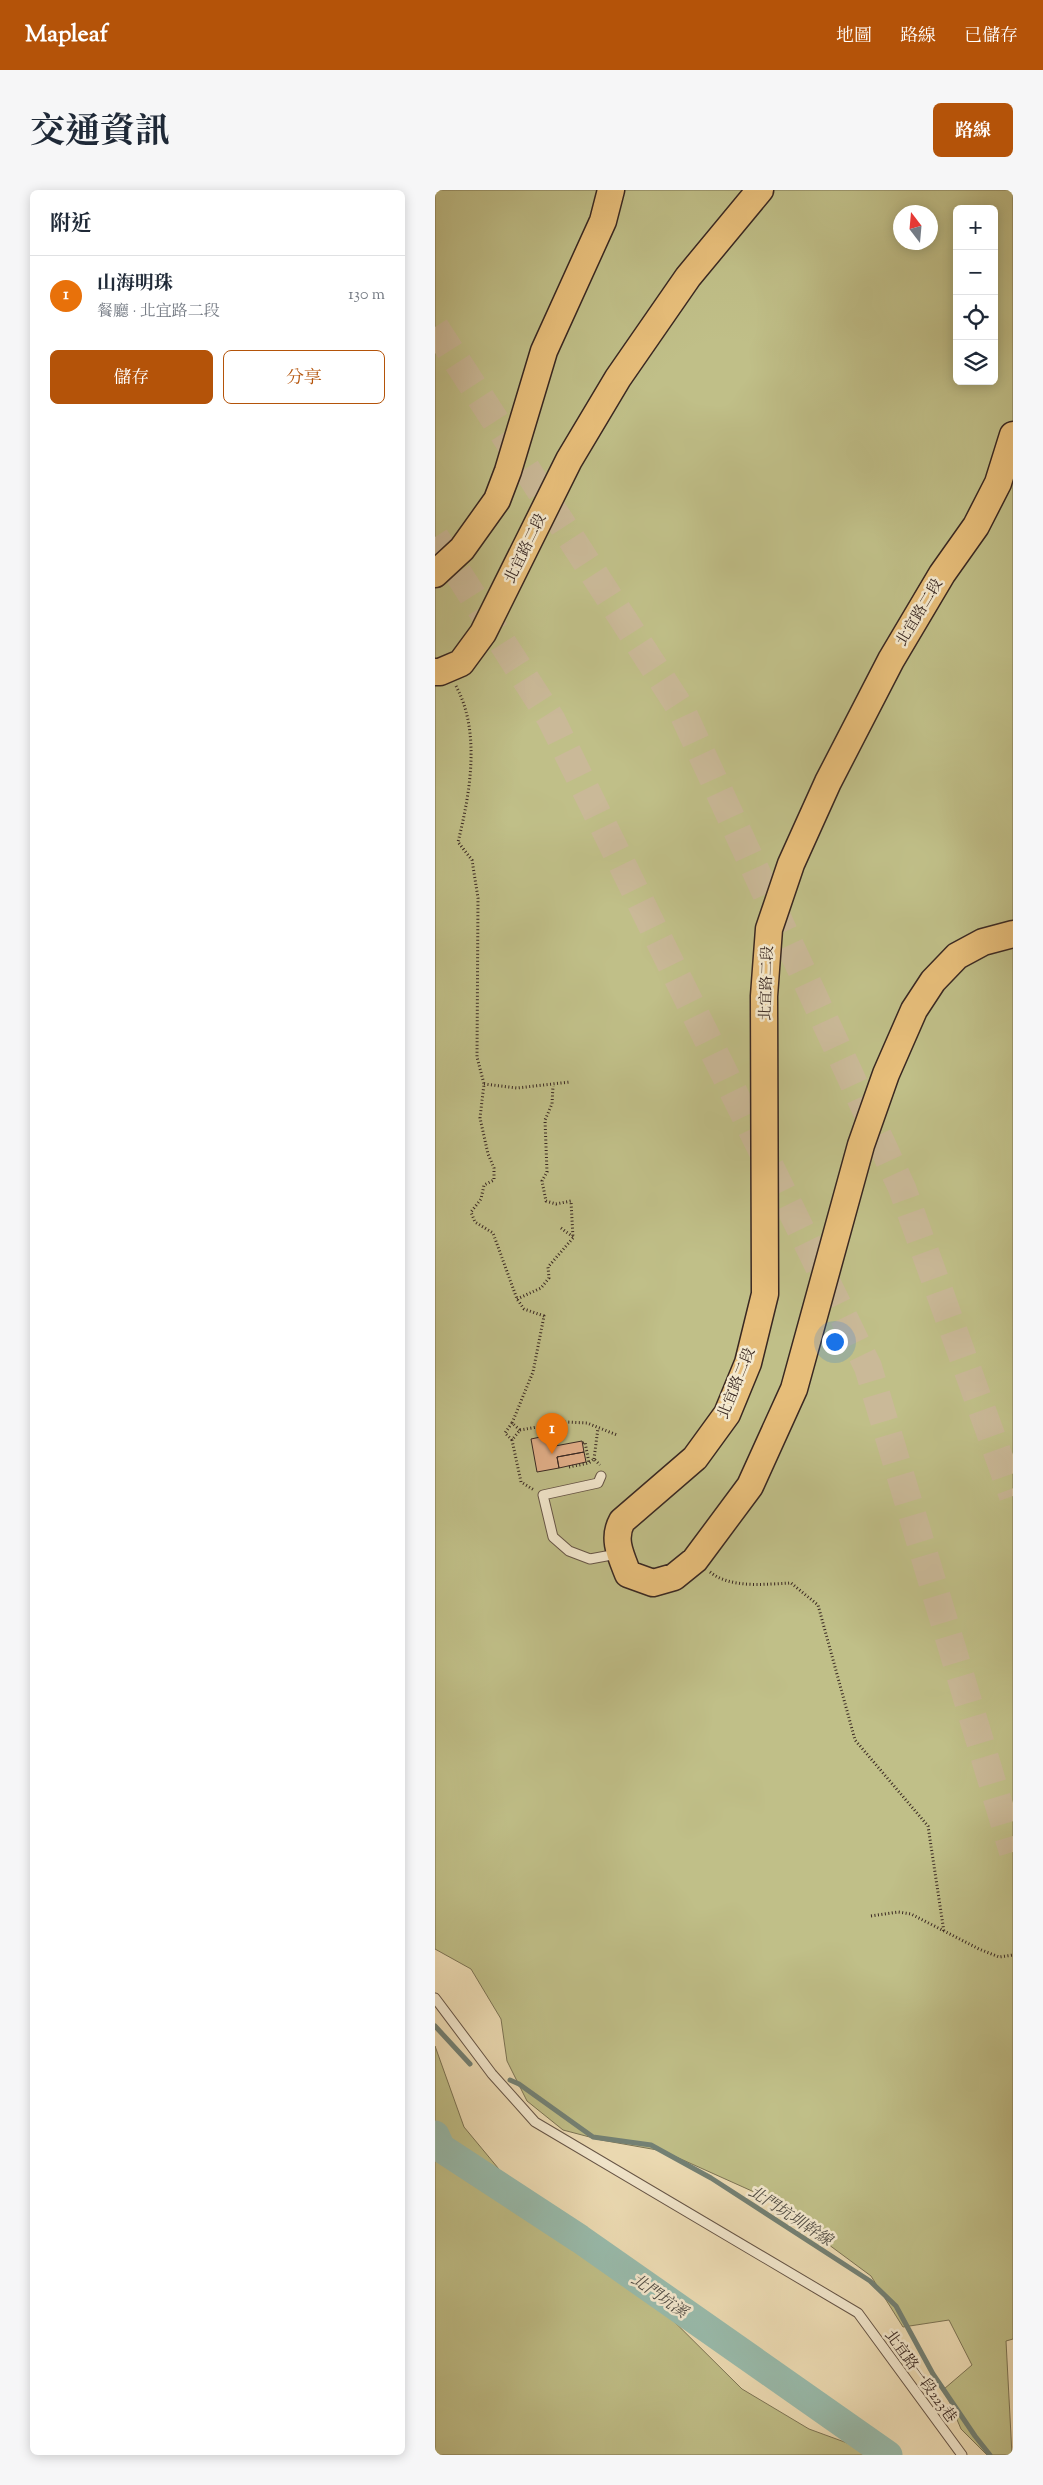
<!DOCTYPE html>
<html lang="zh-TW">
<meta charset="utf-8">
<style>
body{margin:0;font-family:"Sorts Mill Goudy","Noto Serif TC",serif;background:#f6f6f7;color:#1f2937}
.controls{position:absolute;right:15px;top:15px;display:grid;overflow:hidden;border-radius:8px;box-shadow:0 2px 12px #0003}
.controls button{width:45px;height:45px;display:grid;place-items:center;padding:0;border:0;border-bottom:1px solid #e0e1e3;background:#fff;color:#1f2937;font:25px sans-serif}
.compass{position:absolute;left:458px;top:15px;width:45px;height:45px;border-radius:50%;background:#fff;box-shadow:0 2px 12px #0003;rotate:344deg}
.you{position:absolute;left:399px;top:1151px;width:18px;height:18px;margin:-12px;border:4px solid #fff;border-radius:50%;background:#1a73e8;box-shadow:0 0 0 8px #1a73e833}
.badge{display:grid;place-items:center;width:32px;height:32px;border-radius:50%;background:#b45309;color:#fff;font-size:16px;font-weight:700}
.pin{position:absolute;translate:-50% -41px;filter:drop-shadow(0 1px 2px #0008)}
.pin::after{content:'';position:absolute;top:26px;width:18px;height:15px;background:inherit;clip-path:polygon(0 0,100% 0,50% 100%)}
.list{margin:0;padding:0;list-style:none}
h2{display:flex;justify-content:space-between;align-items:center;height:65px;margin:0;padding:0 20px;font-size:21px}
h2 small{font-size:16px;font-weight:400;color:#747a83}
.list li{display:grid;grid-template-columns:32px 1fr auto;gap:15px;align-items:center;box-sizing:border-box;height:80px;padding:0 20px;border-top:1px solid #e0e1e3}
.list b{display:block;font-size:19px;white-space:nowrap}
.list p{margin:0;font-size:16px;white-space:nowrap;color:#747a83}
.list em{font-size:16px;font-style:normal;color:#747a83}
.actions{display:flex;gap:10px;padding:15px 20px}
.actions a{flex:1;padding:11px 0;border:1px solid #b45309;border-radius:8px;text-align:center;font-size:18px;color:#b45309}
.actions .main{background:#b45309;color:#fff}
.icon{flex:none;width:28px;height:28px;fill:none;stroke:currentColor;stroke-width:2;stroke-linecap:round;stroke-linejoin:round}
.map{position:relative;flex:none;width:578px;height:2265px;overflow:hidden;border-radius:8px}
header{display:flex;align-items:center;gap:30px;box-sizing:border-box;height:70px;padding:0 25px;background:#b45309;color:#fff}
header strong{font-size:24px}
nav{display:flex;gap:28px;margin-inline-start:auto;font-size:18px}
.intro{display:flex;align-items:center;justify-content:space-between;box-sizing:border-box;height:120px;padding:0 30px}
h1{margin:0;font-size:35px}
.button{padding:12px 22px;border-radius:8px;background:#b45309;color:#fff;font-size:18px;font-weight:700}
main{display:flex;gap:30px;padding:0 30px}
aside{flex:1;background:#fff;border-radius:8px;box-shadow:0 2px 12px #0003}
.map>svg:first-child{display:block}
.green{fill:#c0bf88;stroke:#7c7455;fill-rule:evenodd}
.lines{fill:none;stroke-linecap:round;stroke-linejoin:round}
.stream{stroke:#738175;stroke-width:5}
.river{stroke:#99bcad;stroke-width:29}
.building{fill:#e1ae88;stroke:#392822}
.motorway-tunnel{stroke:#cab998;stroke-width:28;stroke-dasharray:28 14;stroke-linecap:butt}
.service-casing{stroke:#665547;stroke-width:11}
.primary-casing{stroke:#392822;stroke-width:29}
.path{stroke:#392822;stroke-width:3;stroke-dasharray:1 2.5;stroke-linecap:butt}
.service{stroke:#f4e9cf;stroke-width:9}
.primary{stroke:#e7be7a;stroke-width:26}
.labels{text-anchor:middle;stroke-width:5;stroke-linejoin:round;paint-order:stroke}
.street-label{font-size:15px;fill:#392822;stroke:#f4e9cf}
.water-label{font-size:16px;font-style:italic;fill:#514d45;stroke:#f4e9cf}
</style>
<header>
<strong>Mapleaf</strong>
<nav><a>地圖</a><a>路線</a><a>已儲存</a></nav>
</header>
<div class="intro"><h1>交通資訊</h1><a class="button">路線</a></div>
<main>
<aside>
<h2>附近<small></small></h2>
<ul class="list">
<li><span class="badge" style="background:#e8710a">1</span><div><b>山海明珠</b><p>餐廳 · 北宜路二段</p></div><em>130 m</em></li>
</ul>
<div class="actions"><a class="main">儲存</a><a>分享</a></div>
</aside>
<div class="map">
<svg width="578" height="2265" viewBox="0 0 578 2265">
<rect width="100%" height="100%" fill="#eeddb5"/>
<filter id="stains"><feTurbulence type="fractalNoise" baseFrequency=".004" numOctaves="4"/><feColorMatrix values="0 0 0 0 .2 0 0 0 0 .09 0 0 0 0 .02 0 0 0 .5 -.17"/></filter>
<radialGradient id="worn" r=".72"><stop offset=".6" stop-color="#630" stop-opacity="0"/><stop offset="1" stop-color="#630" stop-opacity=".3"/></radialGradient>
<path class="green" d="M0,0H578V2149L571,2151L577,2265H552L526,2239L509,2199L537,2175L514,2130L468,2137L436,2086L328,2006L228,1961L166,1950L128,1940L92,1911L72,1871L66,1829L36,1779L0,1759ZM522,19H559V191H522ZM466,22H496V52H466Z
M0,1856L29,1937L73,1990L160,2053L307,2199L374,2239L445,2265H0Z"/>
<g class="lines">
<path class="stream" d="M0,1836L35,1874
M75,1890L84,1894L158,1947L216,1955L276,1988L435,2091L461,2116L498,2184L540,2246L555,2265"/>
<path class="river" d="M0,1945L6,1958L145,2049L453,2265"/>
</g>
<path class="building" d="M115,1245H117L120,1256L147,1251L149,1262L122,1267L124,1278L102,1282L96,1249Z
M149,1262L151,1272L124,1278L122,1267Z"/>
<g class="lines">
<path class="motorway-tunnel" d="M0,137L246,519L467,998L578,1306
M0,347L116,529L433,1177L578,1662"/>
<g class="service-casing">
<path id="service" d="M166,1286L163,1293L108,1305L118,1347L134,1361L155,1369L182,1364
M0,1808L57,1884L100,1932L423,2123L527,2265"/>
</g>
<g class="primary-casing">
<path id="primary" d="M578,245L563,293L541,336L507,384L456,470L393,592L356,674L334,739L329,806L330,1104L313,1173L292,1224L260,1268L187,1331C177,1349 186,1366 193,1384L218,1393L239,1387L260,1370L315,1296L359,1199L426,955L451,884L479,820L498,791L522,766L548,752L578,744
M0,384L27,359L62,310L73,281L109,161L168,31L176,0
M0,482H5L26,473L48,443L134,270L183,188L253,87L325,0"/>
</g>
<path class="path" d="M21,496C46,542 35,604 23,652L37,670L43,708L42,867L49,894L45,928L53,964L59,978V990L49,995L46,1009L36,1022L40,1032L58,1043L82,1109L89,1119L109,1126L98,1182L77,1233L85,1240L77,1250L86,1292L99,1300
M49,894L82,898L135,892
M126,1038L138,1047
M82,1109L106,1098L114,1088L113,1077L138,1048L136,1011L121,1014L111,1011L107,991L112,982L110,930L117,914L118,896
M113,1234L115,1245
M85,1240L131,1232L152,1233L182,1245
M77,1250L70,1243L77,1233
M148,1253L150,1252L154,1273
M159,1269L163,1238
M134,1277L154,1273L159,1269L165,1275
M275,1382C296,1399 331,1394 356,1393L383,1415L420,1550L493,1636L509,1742
M436,1726L463,1722L476,1724L544,1759L564,1767L578,1765"/>
<use href="#service" class="service"/>
<use href="#primary" class="primary"/>
</g>
<g class="labels">
<g class="street-label">
<text transform="translate(90 358) rotate(-64)" y="5">北宜路二段</text>
<text transform="translate(484 422) rotate(-59)" y="5">北宜路二段</text>
<text transform="translate(331 793) rotate(-88)" y="5">北宜路二段</text>
<text transform="translate(301 1193) rotate(-68)" y="5">北宜路二段</text>
<text transform="translate(486 2186) rotate(54)" y="5">北宜路一段223巷</text>
</g>
<g class="water-label">
<text transform="translate(356 2025) rotate(33)" y="6">北門坑圳幹線</text>
<text transform="translate(225 2105) rotate(35)" y="6">北門坑溪</text>
</g>
</g>
<rect width="100%" height="100%" filter="url(#stains)"/>
<rect width="100%" height="100%" fill="url(#worn)"/>
</svg>
<div class="controls">
<button>+</button>
<button>−</button>
<button><svg class="icon" aria-label="locate" viewBox="0 0 24 24"><circle cx="12" cy="12" r="6"/><path d="M12 2v4M12 18v4M2 12h4M18 12h4"/></svg></button>
<button><svg class="icon" aria-label="layers" viewBox="0 0 24 24"><path d="M12 4l9 5-9 5-9-5zM3 14l9 5 9-5"/></svg></button>
</div>
<svg class="compass" viewBox="-18 -18 36 36"><path d="M0-13l5 13h-10z" fill="#e53935"/><path d="M0 13l5-13h-10z" fill="#747a83"/></svg>
<div class="you"></div>
<div class="pin badge" style="left:117px;top:1264px;background:#e8710a">1</div>
</div>
</main>
